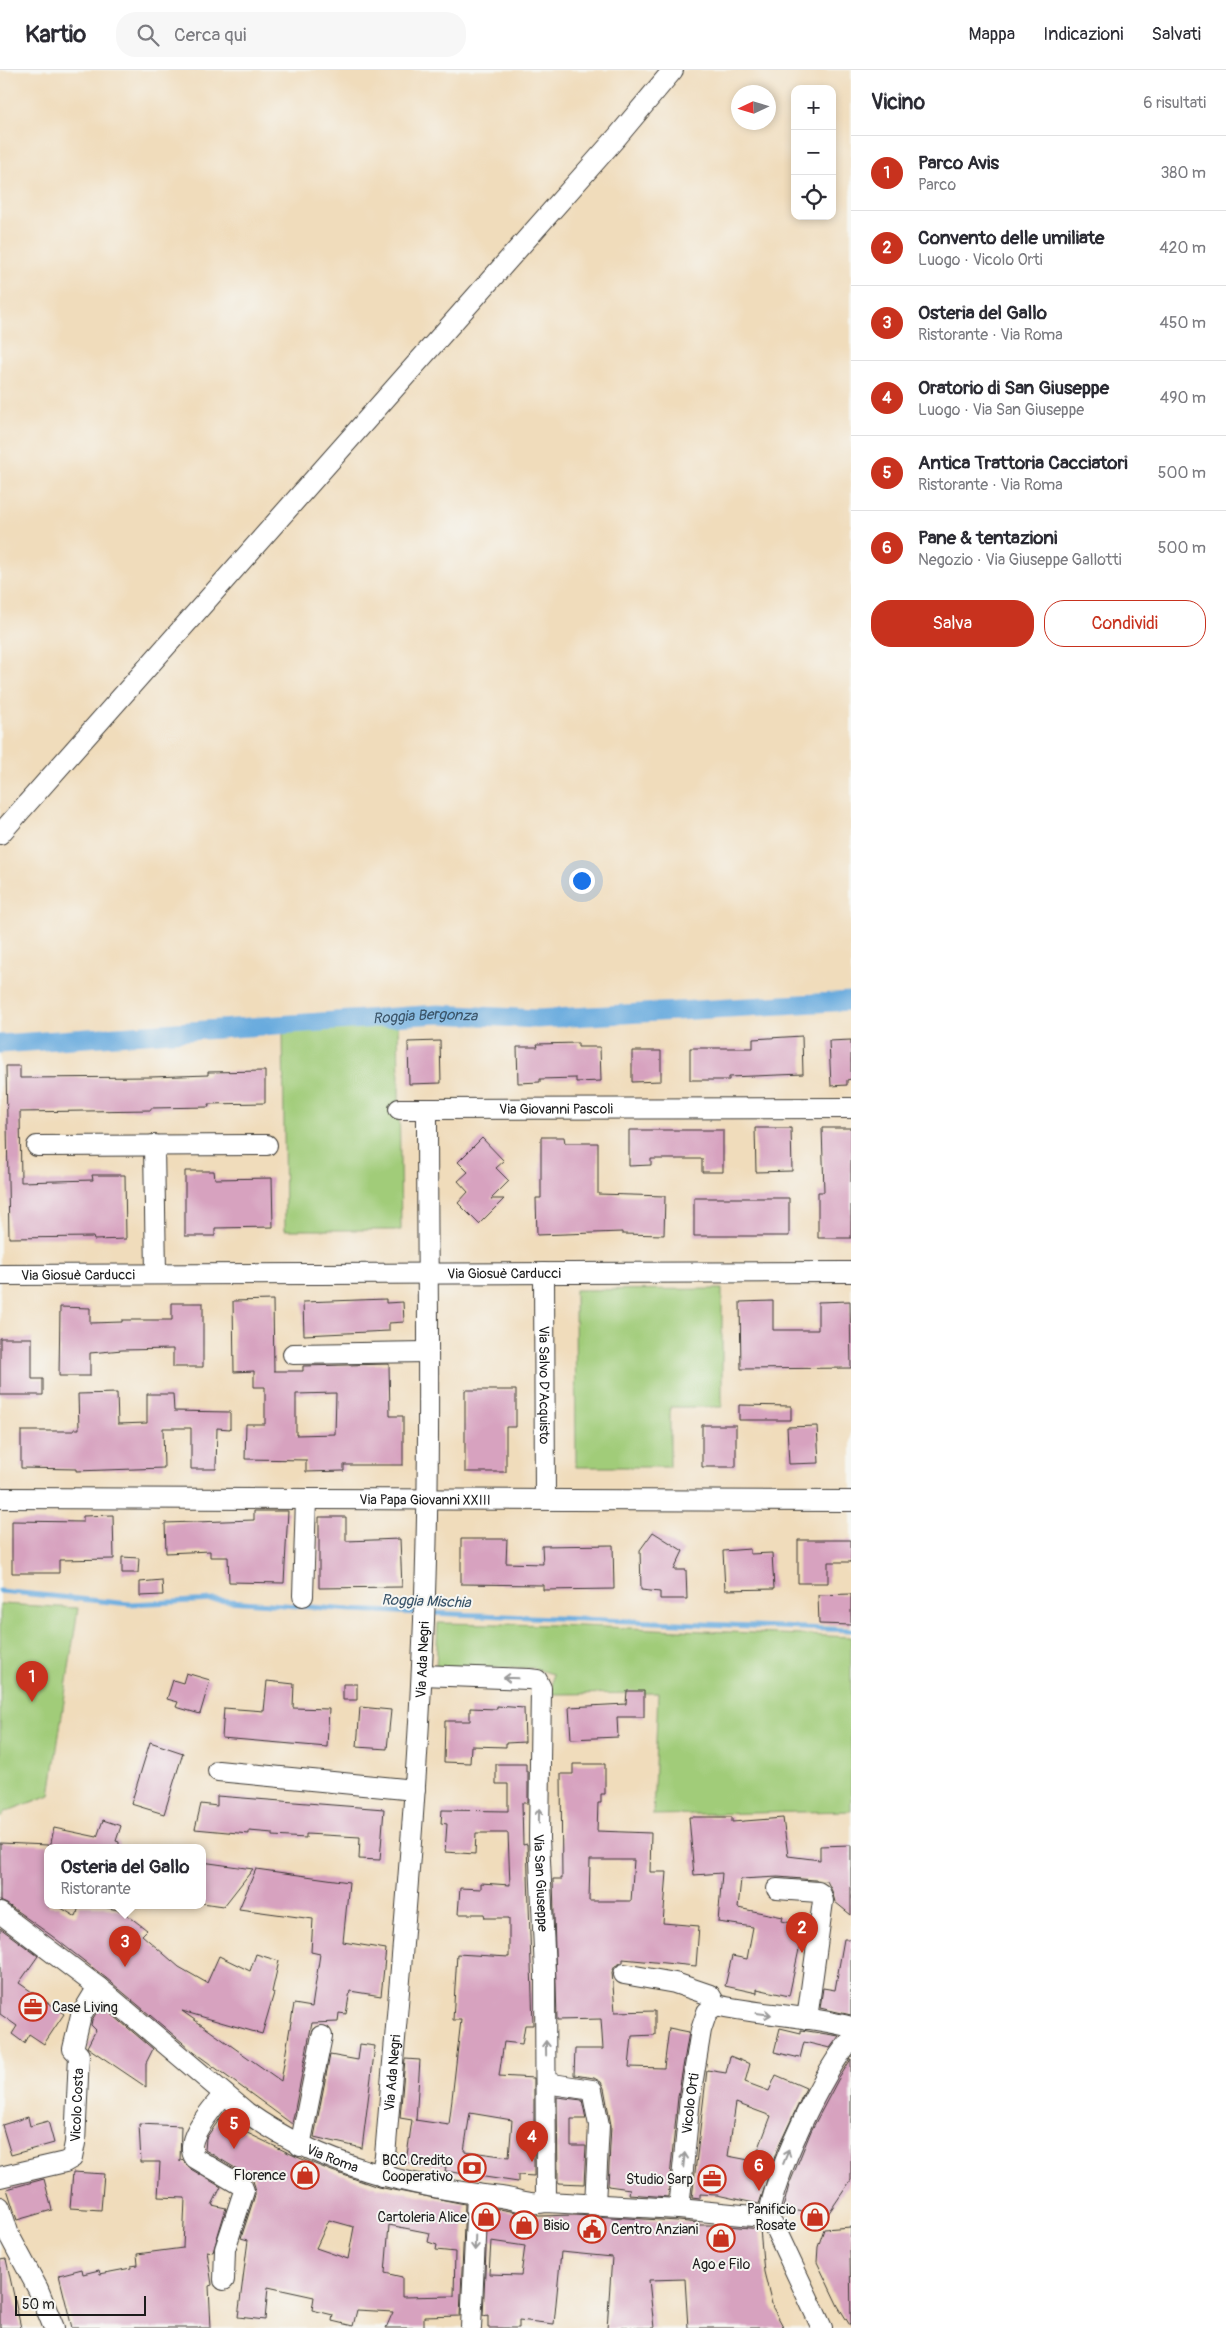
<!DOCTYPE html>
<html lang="it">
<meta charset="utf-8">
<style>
body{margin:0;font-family:Pangolin,sans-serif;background:#f7f7f7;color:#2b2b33}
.controls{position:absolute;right:15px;top:15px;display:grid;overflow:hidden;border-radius:10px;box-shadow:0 2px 8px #0003}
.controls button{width:45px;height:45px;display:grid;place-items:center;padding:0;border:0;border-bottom:1px solid #e1e1e2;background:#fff;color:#2b2b33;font:25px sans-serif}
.compass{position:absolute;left:731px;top:15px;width:45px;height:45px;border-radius:50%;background:#fff;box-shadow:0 2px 8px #0003;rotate:266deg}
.scale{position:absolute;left:15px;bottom:12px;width:131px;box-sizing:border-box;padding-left:5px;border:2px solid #1c1c1c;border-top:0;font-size:14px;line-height:18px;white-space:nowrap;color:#1c1c1c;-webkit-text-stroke:4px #f6f6f2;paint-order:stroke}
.you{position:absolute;left:581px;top:810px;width:18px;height:18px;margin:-12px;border:4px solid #fff;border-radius:50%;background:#1a73e8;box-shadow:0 0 0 8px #1a73e833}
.badge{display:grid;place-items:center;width:32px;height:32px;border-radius:50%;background:#c8321e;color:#fff;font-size:16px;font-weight:700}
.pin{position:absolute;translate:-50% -41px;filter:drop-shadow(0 1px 2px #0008)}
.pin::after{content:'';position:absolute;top:26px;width:18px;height:15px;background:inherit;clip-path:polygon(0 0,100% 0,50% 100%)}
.popup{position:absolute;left:44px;top:1774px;width:162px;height:65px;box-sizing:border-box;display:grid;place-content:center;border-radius:10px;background:#fff;filter:drop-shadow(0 1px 4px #0005);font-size:16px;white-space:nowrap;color:#7c7c81}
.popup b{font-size:19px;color:#2b2b33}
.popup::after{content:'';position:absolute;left:50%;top:100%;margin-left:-10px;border:10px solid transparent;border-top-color:#fff}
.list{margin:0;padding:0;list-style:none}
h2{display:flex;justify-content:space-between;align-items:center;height:65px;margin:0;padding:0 20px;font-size:21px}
h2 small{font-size:16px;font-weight:400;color:#7c7c81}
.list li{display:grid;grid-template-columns:32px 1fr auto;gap:15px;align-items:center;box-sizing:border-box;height:75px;padding:0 20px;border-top:1px solid #e1e1e2}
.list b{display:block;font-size:19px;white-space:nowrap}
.list p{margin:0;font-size:16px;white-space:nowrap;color:#7c7c81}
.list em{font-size:16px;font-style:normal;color:#7c7c81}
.actions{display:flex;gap:10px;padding:15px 20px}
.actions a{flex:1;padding:11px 0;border:1px solid #c8321e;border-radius:20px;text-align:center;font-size:18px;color:#c8321e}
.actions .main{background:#c8321e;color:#fff}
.icon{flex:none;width:28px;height:28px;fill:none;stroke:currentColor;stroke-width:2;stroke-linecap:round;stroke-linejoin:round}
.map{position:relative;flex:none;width:851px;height:2258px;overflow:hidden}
header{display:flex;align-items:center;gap:30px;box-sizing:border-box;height:70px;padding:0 25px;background:#fff;border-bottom:1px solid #e1e1e2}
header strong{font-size:24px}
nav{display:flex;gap:28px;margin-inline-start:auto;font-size:18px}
.search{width:350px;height:45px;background:#f7f7f7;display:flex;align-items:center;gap:12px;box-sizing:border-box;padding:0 18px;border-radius:20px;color:#7c7c81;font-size:19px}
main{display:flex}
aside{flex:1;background:#fff}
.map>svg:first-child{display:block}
.green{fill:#a1cc79;stroke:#5e744a}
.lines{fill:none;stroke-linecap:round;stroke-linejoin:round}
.stream{stroke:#69abde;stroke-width:5}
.canal{stroke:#69abde;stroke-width:19}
.building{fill:#d7a2bf;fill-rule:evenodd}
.minor-casing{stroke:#3c3934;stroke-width:22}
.minor{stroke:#fff;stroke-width:20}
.oneway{stroke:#999}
.labels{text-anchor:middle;stroke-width:4;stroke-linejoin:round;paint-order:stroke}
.street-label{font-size:14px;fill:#1c1c1c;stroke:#f6f6f2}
.poi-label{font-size:14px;fill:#1c1c1c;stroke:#f6f6f2;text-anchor:end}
.water-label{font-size:15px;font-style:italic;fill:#3b556a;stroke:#f6f6f2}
</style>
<header>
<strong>Kartio</strong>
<div class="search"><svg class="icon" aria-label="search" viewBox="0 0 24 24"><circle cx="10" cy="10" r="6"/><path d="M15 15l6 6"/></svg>Cerca qui</div>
<nav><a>Mappa</a><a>Indicazioni</a><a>Salvati</a></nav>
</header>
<main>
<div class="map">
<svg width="851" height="2258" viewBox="0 0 851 2258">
<rect width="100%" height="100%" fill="#f6f6f2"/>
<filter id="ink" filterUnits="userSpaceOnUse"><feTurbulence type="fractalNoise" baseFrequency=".02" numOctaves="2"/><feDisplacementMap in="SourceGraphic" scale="10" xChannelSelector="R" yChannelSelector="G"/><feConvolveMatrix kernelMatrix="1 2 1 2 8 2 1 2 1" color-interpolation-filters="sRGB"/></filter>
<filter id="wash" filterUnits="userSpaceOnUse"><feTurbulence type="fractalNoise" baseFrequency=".0096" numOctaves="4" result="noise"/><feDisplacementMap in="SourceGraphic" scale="20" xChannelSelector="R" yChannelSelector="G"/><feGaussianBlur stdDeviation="1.12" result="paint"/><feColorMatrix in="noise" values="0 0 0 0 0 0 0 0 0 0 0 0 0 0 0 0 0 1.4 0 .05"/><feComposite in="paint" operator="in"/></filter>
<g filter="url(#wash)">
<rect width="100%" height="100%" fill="#f0dcbb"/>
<path class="green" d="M398,948L401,1160H285L283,955Z
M722,1219V1337H670V1397H576L575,1220Z
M0,1534L78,1538L50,1725L5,1742L0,1748Z
M438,1553L554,1555L851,1567V1741L653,1745L658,1623L552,1624L553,1604L533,1598H436Z"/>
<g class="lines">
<path class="stream" d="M0,1521L130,1534L215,1530L351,1540L421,1543
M429,1543L851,1560"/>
<path class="canal" id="s1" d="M0,974L438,944L537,949L851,931"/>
</g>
<g id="blocks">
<path class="building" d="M802,966L803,1004L729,1007V1010H690V978H753V969Z
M851,970V1009L847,1010V1015L831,1016L829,971Z
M440,971L441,1013L409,1014L408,972Z
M578,973V977H600L601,1011L576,1012V1008L540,1009V1012L518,1013L517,977H538L537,974Z
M632,981H661V1011L632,1012Z
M6,996H20V1008L151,1007L208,1005V1002L265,1001V1033L208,1034L209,1037L151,1038V1040L20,1042L21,1112L93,1110L92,1105H125L126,1169L94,1170L93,1167L9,1168Z
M755,1058H791L792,1101L756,1102Z
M822,1058H851V1168H818V1122H824Z
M629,1060H723V1102H702V1089H651V1095L629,1096Z
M541,1067H564L565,1073H598V1124L665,1126L664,1165L622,1164V1162L537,1165L536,1128H541Z
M482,1068L504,1091L496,1098L509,1111L491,1129H504L479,1154L458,1133L468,1122L458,1111L468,1102L458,1092Z
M185,1101H214L215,1109L272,1108L273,1157L215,1158V1166H185Z
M694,1128H789V1166H694Z
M386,1229V1233L403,1232L404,1252L389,1253V1261L304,1265L303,1232Z
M273,1230L274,1301H303V1296L389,1294L390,1346H403V1395H344V1401L306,1402V1390L245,1389L246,1354H265V1317H254V1301L234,1302L233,1231ZM336,1323L335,1364L296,1365V1324Z
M773,1231V1260H818V1232L850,1231L851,1298L741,1299L740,1232Z
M172,1233H203V1297H173V1279L122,1280L90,1283V1306H59L60,1237L90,1238V1253L122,1252V1250H172Z
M0,1268H32V1309H43V1325H0Z
M465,1320H516V1357H506V1402H465Z
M117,1323L118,1354L147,1353V1324H173L174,1341L230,1342V1359L217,1358L216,1399H191V1358H163L164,1398L76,1401V1399L21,1398V1361H74V1359H79L78,1324Z
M739,1335L791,1336V1350H739Z
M702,1355H736V1397H702Z
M817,1356L819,1393L789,1394L787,1357Z
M254,1441H288L284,1513L229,1512L228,1487H210V1481L166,1483L165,1453L254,1450Z
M113,1445L114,1489L59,1490V1503H12V1451L83,1452V1446Z
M319,1447H346V1471L400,1469L402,1517L319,1518Z
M653,1462L683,1481L674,1500H686L687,1529H660V1522L641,1520L640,1480Z
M461,1469H507L506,1493L543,1494L542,1476L613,1475L614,1519L543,1520V1515L461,1514Z
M798,1470H851V1492H828V1513H798Z
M750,1479V1484L772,1483L774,1519L725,1520L723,1481Z
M122,1487L139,1488L138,1503H122Z
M162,1510L163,1525L140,1526V1512Z
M851,1524V1555L819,1554L818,1525Z
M186,1603L210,1610L200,1644L176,1637L178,1632L167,1629L173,1610L183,1613Z
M267,1611L294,1614L293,1638L329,1639L327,1677L222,1668L224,1638L264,1641Z
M343,1614H357V1630H343Z
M627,1621H644V1647H617L618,1667L571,1669L569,1637L626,1634Z
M497,1636L524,1638L525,1672L506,1673V1677L471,1676L470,1693L444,1692L445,1651H470V1638L497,1639Z
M360,1637L391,1640L387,1679L357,1677Z
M150,1672L183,1683L164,1744L131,1734Z
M496,1694H526V1702H528V1733H522L523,1775L527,1774L533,1955H525L522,1974L504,1972L499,2006L534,2008V2106L518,2105V2112L445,2101L446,2097L406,2092L412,2050L400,2048L405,1989L420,1990L416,2050H415L449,2055L461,1950H453L457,1884L509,1887V1848H485L484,1844H458L460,1818L481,1819V1813L510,1815L508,1763H476L475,1784L445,1782L447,1754L441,1753L442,1740L508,1741V1714H496ZM470,2043L512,2050L509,2087L464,2081Z
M573,1694H605V1724H601V1733H598L597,1761L651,1763L650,1802H667L663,1853L699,1856L696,1896L623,1889V1892L615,1896L612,1902L615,1942L655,1941V1965L632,1966L629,1997L664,1998L669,1958L689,1962L678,2027L668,2127L629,2124L630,2119L608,2116L611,2055L604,2018L601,2012L594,2008L574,2005L575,1979H603L601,1949L557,1950L553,1809H562L561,1704H573ZM590,1790H634L631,1831H589Z
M217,1726L384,1739L380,1790L359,1789L360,1767L306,1764V1768L273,1766V1763L249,1761V1764L195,1759L201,1734L217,1736Z
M689,1747H732V1752L783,1748L788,1786L820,1790V1776L851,1775V1845L835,1832L832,1821L827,1811L778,1807L741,1809L738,1838L783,1847L782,1851L804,1856L789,1926L757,1919V1923L725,1916L732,1886L747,1889L753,1857L718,1852L722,1803L694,1805Z
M103,1750L121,1756L116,1771L119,1772V1778H50L54,1758L97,1767Z
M0,1773L48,1775V1836H58L76,1847L79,1836H99L122,1841L147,1860L142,1865L179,1897L207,1913L219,1886L250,1901L256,1884L279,1891L272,1922L274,1923L262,1964L182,1941L281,2011L294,1934L312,1937L320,1884L311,1882L313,1849L239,1839L256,1799L349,1812L343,1872L386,1879L381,1926L350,1921L346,1944L339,1943L338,1952L312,1953L292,2054L195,1983L106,1908L52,1866L7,1834L0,1831Z
M202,1792L253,1799L224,1836L202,1833Z
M0,1858L38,1886L19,1913L64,1944L44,1974L29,1964L24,1973L12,1964L17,1956L0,1944Z
M844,1869H851V1945L820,1938L823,1918L835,1920Z
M101,1935L153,1979L146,1993V2017L87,1977L96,1960L91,1955L92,1950Z
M780,1958L801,1963V1960L839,1966L830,1978L804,1972L800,1988L774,1982Z
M360,1974L375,1976L362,2078L314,2067L330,1985L358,1990Z
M730,1986L750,1994L745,2012L769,2021L776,2005L806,2018L777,2080L759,2134L717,2125L700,2124V2129L692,2128L707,2000L726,2003ZM736,2033L771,2046L754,2091L728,2086Z
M851,1989V2110L826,2147L783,2138L789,2115L811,2061L838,2010Z
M557,2027L582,2030L586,2049H571V2076H586L584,2114L558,2113Z
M224,2043L237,2058L297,2087L332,2101L378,2117L465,2134L460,2246L424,2247V2258H386L393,2242L357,2240L353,2256L332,2251L333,2245L312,2240L314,2227L268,2217L265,2250L238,2247L248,2170L241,2168L255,2125V2117L253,2111L254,2106L242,2102L205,2080L206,2068ZM329,2150L354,2157L348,2189L316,2178ZM389,2155L430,2163L428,2172L437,2175L436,2180L455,2182L454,2226L402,2227V2207L385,2203Z
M28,2047L30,2056L48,2051L54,2073L11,2085L2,2055Z
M139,2054L181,2056L180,2092L182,2089L189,2098L221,2117L212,2135L226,2138L213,2182L207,2181L212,2215L209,2216L211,2258H72L59,2205L82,2199L83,2204L99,2200L100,2204L131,2198V2196L138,2195L137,2184L183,2178L185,2128L158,2127L160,2092H141Z
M73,2102L104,2104L101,2140L70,2138Z
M44,2109L52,2140L17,2150L7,2119Z
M488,2137L539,2146L575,2145L678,2151L699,2153L698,2155H717L760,2159L764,2202L773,2238L784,2258H688L685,2209L649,2210L654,2258H607L612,2187L561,2182L554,2254L519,2250V2258H488V2245L483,2246ZM491,2171L525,2176L521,2205L489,2204Z
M851,2157L850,2178L851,2257L838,2236L817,2192L818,2177L824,2159Z
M6,2189L21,2258H0V2190Z"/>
</g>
</g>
<g filter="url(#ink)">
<use href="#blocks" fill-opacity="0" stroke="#3c3934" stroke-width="1"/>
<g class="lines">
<g class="minor-casing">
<g id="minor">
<path d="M0,764L617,67L673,0"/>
<path d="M399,1039H427"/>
<path d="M154,1075L156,1204"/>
<path d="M37,1076L267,1075"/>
<path id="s2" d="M544,1203L545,1429"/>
<path id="s3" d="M0,1205L851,1202"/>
<path d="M293,1284L428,1282"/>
<path id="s4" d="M0,1428L851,1431"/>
<path d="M303,1526L306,1429"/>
<path id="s5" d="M422,1605L529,1609L537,1610L541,1618L539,1768L545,1902L546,2132"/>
<path d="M218,1701L415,1720"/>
<path d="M777,1819L818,1822L821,1824L823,1831L807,1949"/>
<path id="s6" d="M0,1843L98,1917L246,2042C321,2096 411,2117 501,2127C517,2129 529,2136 546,2132L679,2139L763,2147L769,2150L775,2158L822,2258"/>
<path d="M624,1904L675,1913L710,1925L716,1935C760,1945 807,1945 851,1957"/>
<path d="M546,2013L592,2020L599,2055L595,2134"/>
<path d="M224,2024C213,2038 182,2070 195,2088L242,2116L244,2121L225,2179L224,2210"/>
<path d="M300,2076L322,1966"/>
<path id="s7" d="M381,2106L385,2086C400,1908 417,1729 424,1550C431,1380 427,1209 427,1039L851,1038"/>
<path id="s8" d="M0,2107L65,2092L72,2088L75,2073L79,1985L73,1979L81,1945L98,1917"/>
<path d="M0,2137L9,2165L38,2219L54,2258"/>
<path id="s9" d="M679,2139L690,2028L701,1960L707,1942L716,1935"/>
<path d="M769,2150C768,2117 826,1993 851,1971"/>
<path d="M471,2258L477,2124"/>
</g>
</g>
<use href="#minor" class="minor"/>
</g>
<defs><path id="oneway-shaft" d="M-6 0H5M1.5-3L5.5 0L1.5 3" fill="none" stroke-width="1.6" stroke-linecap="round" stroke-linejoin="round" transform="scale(1.25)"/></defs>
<g class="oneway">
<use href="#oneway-shaft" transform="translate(511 1608) rotate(-178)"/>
<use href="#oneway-shaft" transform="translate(539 1746) rotate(-89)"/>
<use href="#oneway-shaft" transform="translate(764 1944) rotate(7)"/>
<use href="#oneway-shaft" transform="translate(546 1978) rotate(-91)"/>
<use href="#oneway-shaft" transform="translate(786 2087) rotate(-68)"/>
<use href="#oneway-shaft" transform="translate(684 2090) rotate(-84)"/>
<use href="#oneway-shaft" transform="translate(475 2173) rotate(92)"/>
</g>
</g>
<defs>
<g id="office-ring" transform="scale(1.4375)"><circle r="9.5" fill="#f6f6f2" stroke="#c8321e" stroke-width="1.5"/><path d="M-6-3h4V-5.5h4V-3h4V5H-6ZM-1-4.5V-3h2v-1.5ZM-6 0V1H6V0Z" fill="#c8321e"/></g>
<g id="bank-ring" transform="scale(1.4375)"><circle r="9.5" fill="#f6f6f2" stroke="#c8321e" stroke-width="1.5"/><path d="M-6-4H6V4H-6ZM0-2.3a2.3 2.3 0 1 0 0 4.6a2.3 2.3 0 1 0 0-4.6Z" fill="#c8321e"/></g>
<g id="shop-ring" transform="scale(1.4375)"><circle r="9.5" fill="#f6f6f2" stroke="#c8321e" stroke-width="1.5"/><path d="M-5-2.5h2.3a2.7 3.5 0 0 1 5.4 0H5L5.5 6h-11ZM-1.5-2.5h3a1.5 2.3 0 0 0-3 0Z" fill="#c8321e"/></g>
<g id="civic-ring" transform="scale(1.4375)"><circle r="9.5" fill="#f6f6f2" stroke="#c8321e" stroke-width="1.5"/><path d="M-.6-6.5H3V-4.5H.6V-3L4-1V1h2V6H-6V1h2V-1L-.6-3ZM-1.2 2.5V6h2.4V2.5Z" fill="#c8321e"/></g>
</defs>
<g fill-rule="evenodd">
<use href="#office-ring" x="33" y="1937"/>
<use href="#bank-ring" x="472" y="2098"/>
<use href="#shop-ring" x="305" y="2105"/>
<use href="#office-ring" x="712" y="2109"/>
<use href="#shop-ring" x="486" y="2147"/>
<use href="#shop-ring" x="815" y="2147"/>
<use href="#shop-ring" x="524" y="2155"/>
<use href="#civic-ring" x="592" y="2159"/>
<use href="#shop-ring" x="721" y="2168"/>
</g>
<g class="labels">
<g class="street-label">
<text dy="5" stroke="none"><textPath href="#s7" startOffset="1198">Via Giovanni Pascoli</textPath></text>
<text dy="5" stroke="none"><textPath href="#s3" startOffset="504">Via Giosuè Carducci</textPath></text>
<text dy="5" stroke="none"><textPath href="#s3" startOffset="78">Via Giosuè Carducci</textPath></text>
<text dy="5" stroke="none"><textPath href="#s2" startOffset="112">Via Salvo D'Acquisto</textPath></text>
<text dy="5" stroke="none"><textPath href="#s4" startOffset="425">Via Papa Giovanni XXIII</textPath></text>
<text dy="5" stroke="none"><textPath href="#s7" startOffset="518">Via Ada Negri</textPath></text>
<text dy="5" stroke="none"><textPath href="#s5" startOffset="319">Via San Giuseppe</textPath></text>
<text dy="5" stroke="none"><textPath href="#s7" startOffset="104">Via Ada Negri</textPath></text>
<text dy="5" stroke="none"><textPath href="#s9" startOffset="106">Vicolo Orti</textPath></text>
<text dy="5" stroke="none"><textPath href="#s8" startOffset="128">Vicolo Costa</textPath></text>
<text dy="5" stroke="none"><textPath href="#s6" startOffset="415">Via Roma</textPath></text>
</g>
<g class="poi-label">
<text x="52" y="1942" text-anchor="start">Case Living</text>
<text x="453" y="2095">BCC Credito<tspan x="453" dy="16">Cooperativo</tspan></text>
<text x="286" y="2110">Florence</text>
<text x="693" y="2114">Studio Sarp</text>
<text x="796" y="2144">Panificio<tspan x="796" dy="16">Rosate</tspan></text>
<text x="467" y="2152">Cartoleria Alice</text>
<text x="543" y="2160" text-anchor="start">Bisio</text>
<text x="611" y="2164" text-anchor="start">Centro Anziani</text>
<text x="721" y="2199" text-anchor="middle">Ago e Filo</text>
</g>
<g class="water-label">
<text dy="5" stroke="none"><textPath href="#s1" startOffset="426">Roggia Bergonza</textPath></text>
<text transform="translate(426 1531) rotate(2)" y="5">Roggia Mischia</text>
</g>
</g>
</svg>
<div class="controls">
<button>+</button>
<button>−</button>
<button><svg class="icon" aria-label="locate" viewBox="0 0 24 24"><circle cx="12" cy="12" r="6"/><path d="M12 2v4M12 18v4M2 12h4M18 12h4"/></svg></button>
</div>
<svg class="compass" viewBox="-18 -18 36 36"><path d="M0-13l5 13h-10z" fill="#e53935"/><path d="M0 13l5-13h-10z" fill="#7c7c81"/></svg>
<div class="scale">50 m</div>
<div class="you"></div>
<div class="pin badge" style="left:32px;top:1632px">1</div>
<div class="pin badge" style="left:802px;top:1883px">2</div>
<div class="pin badge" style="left:125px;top:1897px">3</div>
<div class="popup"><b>Osteria del Gallo</b>Ristorante</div>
<div class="pin badge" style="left:532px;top:2092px">4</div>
<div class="pin badge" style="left:234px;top:2079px">5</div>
<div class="pin badge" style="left:759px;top:2121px">6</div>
</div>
<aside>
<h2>Vicino<small>6 risultati</small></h2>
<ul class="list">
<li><span class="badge">1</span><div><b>Parco Avis</b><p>Parco</p></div><em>380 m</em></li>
<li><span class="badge">2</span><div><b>Convento delle umiliate</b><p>Luogo · Vicolo Orti</p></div><em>420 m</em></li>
<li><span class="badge">3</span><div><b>Osteria del Gallo</b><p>Ristorante · Via Roma</p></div><em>450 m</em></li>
<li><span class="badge">4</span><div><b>Oratorio di San Giuseppe</b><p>Luogo · Via San Giuseppe</p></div><em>490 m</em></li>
<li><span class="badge">5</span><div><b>Antica Trattoria Cacciatori</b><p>Ristorante · Via Roma</p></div><em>500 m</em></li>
<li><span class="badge">6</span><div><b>Pane &amp; tentazioni</b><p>Negozio · Via Giuseppe Gallotti</p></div><em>500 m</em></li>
</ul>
<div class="actions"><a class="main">Salva</a><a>Condividi</a></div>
</aside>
</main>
